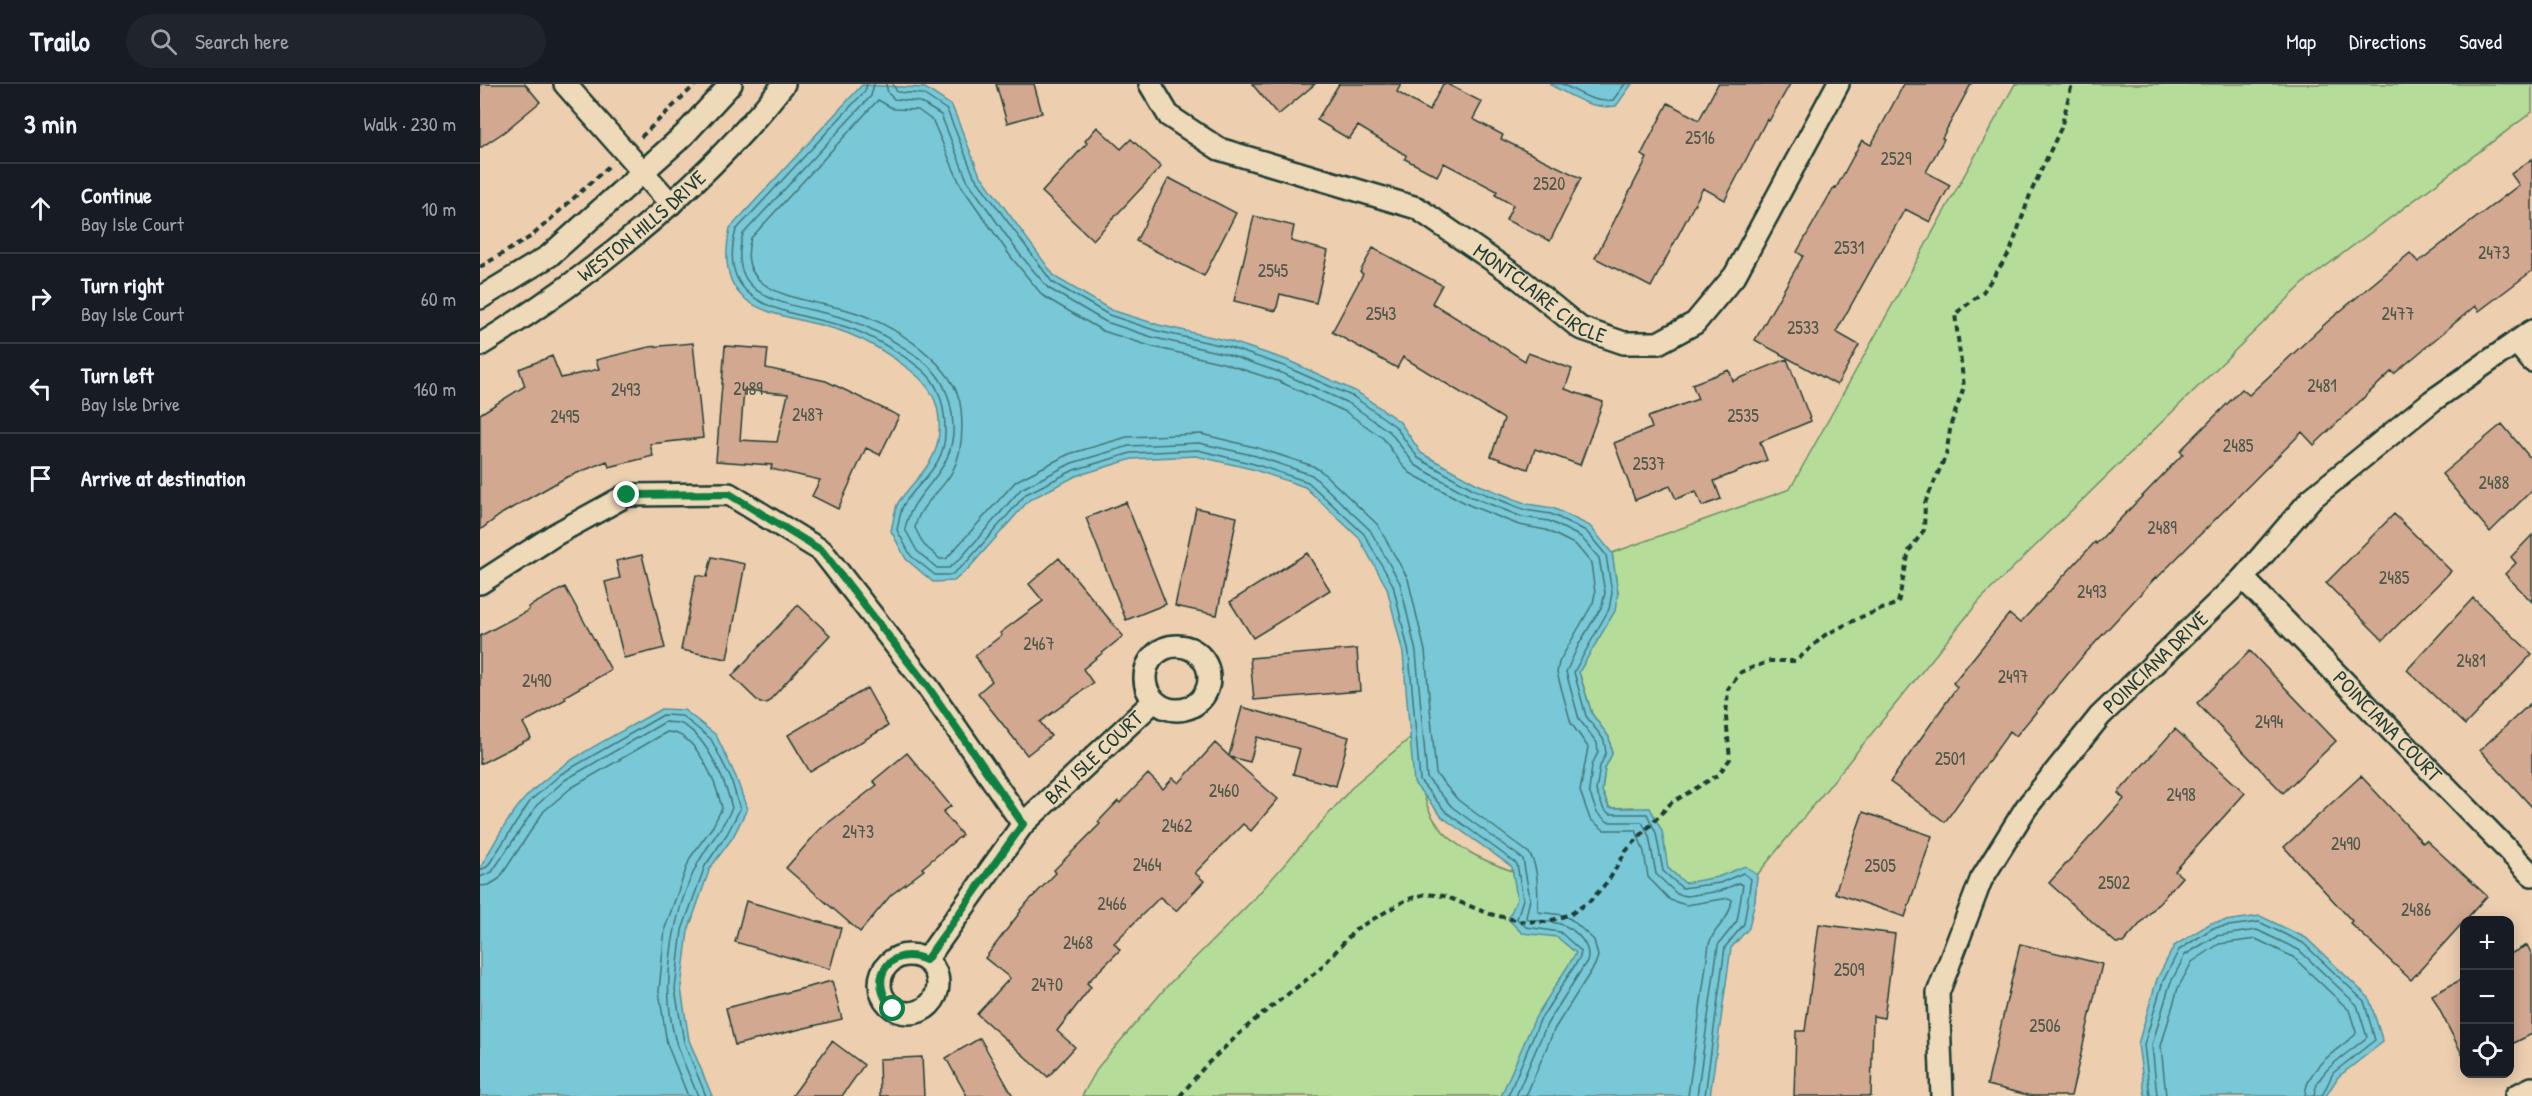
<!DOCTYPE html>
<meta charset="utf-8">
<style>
body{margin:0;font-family:"Patrick Hand",sans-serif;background:#20242c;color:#f1f3f6}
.controls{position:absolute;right:18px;bottom:18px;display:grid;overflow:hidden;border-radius:12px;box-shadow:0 3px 15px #0003}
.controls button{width:54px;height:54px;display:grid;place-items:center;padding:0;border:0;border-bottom:2px solid #363941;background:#171b24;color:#f1f3f6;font:30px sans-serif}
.stop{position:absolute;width:18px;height:18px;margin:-14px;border:4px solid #0b8043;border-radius:50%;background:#fff}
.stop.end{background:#0b8043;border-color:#fff;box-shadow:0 2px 6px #0008}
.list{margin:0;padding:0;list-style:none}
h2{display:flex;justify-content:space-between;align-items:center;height:78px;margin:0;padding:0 24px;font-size:26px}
h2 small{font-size:20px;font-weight:400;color:#9ea1a6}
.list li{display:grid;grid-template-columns:39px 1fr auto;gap:18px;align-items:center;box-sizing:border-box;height:90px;padding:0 24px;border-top:2px solid #363941}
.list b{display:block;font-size:22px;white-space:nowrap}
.list p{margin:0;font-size:20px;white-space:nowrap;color:#9ea1a6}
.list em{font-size:20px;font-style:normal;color:#9ea1a6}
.icon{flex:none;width:33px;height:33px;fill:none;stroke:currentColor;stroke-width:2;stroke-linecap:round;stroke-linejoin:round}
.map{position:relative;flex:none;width:2052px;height:1012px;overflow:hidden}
header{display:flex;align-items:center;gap:36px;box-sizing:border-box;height:84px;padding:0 30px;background:#171b24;border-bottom:2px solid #363941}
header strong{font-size:28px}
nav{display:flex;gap:33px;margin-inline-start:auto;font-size:21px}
.search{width:420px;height:54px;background:#20242c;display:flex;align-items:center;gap:15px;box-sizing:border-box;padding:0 21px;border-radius:33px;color:#9ea1a6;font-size:22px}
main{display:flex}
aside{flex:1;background:#171b24}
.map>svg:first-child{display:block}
.green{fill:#b5dd99;stroke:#6a8d66;stroke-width:1.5}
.water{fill:#79c8d7;stroke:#559096;stroke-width:1.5}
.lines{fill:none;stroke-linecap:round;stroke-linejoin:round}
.shore{stroke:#437575;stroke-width:1.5}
.building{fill:#d3a890;stroke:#1f3d34;stroke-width:1.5;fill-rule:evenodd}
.street-casing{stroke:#1f3d34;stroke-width:26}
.path{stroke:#1f3d34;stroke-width:4;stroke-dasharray:6 4.5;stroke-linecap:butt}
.street{stroke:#eed9b8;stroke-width:21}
.route{stroke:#0b8043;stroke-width:8}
.labels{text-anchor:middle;stroke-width:4.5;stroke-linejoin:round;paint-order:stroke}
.number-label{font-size:18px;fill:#4c584b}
.street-label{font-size:21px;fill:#1f3d34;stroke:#eed9b8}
</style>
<header>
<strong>Trailo</strong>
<div class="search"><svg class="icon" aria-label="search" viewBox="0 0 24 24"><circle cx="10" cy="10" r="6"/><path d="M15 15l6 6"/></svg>Search here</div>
<nav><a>Map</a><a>Directions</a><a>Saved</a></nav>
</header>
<main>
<aside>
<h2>3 min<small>Walk · 230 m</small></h2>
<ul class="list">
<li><svg class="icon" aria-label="ahead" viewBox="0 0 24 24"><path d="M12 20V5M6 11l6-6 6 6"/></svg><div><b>Continue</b><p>Bay Isle Court</p></div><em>10 m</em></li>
<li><svg class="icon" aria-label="right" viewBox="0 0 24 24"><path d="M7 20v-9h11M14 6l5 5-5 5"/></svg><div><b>Turn right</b><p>Bay Isle Court</p></div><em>60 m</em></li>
<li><svg class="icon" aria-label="left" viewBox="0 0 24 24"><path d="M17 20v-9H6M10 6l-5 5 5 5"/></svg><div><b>Turn left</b><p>Bay Isle Drive</p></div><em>160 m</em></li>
<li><svg class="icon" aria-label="arrive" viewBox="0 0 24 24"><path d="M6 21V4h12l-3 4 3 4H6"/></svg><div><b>Arrive at destination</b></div></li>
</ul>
</aside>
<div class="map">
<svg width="2052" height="1012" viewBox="0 0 2052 1012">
<rect width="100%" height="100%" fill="#edcfb0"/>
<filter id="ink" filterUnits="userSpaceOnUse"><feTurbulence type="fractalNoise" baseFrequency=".0167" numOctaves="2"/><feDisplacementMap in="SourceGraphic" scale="12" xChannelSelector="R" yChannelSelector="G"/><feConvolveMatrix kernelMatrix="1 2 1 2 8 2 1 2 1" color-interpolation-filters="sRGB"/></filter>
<g filter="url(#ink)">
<path class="green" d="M1535,0H2052V28L1826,197L1500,516L1277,791L1275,816L1116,1012H602L619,982L689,900L775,814L875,700L936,649C938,673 939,698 947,721C964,769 1024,784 1067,799L1153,723L1130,724L1122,707L1125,684L1132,670L1129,653L1112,630L1099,588L1138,509L1132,469L1310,405Z"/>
<path class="water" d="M1069,0H1152L1136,22C1111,26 1090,11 1069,0Z
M382,1L445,4L472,22L499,89L575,193L631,226L679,241L749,257L807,276L877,308L920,338L941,369L997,400L1047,420L1073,424L1110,442L1132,469L1138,509L1135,527L1099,588L1112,630L1129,653L1132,670L1125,684L1122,707L1129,724H1170L1182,747L1188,784L1205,799L1238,793L1265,782L1277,791L1275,816L1269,844L1251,864L1230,1012H1021L1055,934L1096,869L1077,853L1042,849L1028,835L1037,815L1032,783L962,733L934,699L923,569L907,504L879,454L825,403L772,385L716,372L652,375L596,392L549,416L489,484L474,497L453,498L426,475L411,447C413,439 414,429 417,421C419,416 424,411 428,406C443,388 458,373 459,348C461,320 451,302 430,286C411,271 390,258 367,249C306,226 230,238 250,144Z
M181,625L204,626L236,651L256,693L267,725L253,753L230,784L208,847L201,904L209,956L232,1012H0V784C14,760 29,730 49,710C86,673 137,651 181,625Z
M1780,832L1826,854L1889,914L1903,958L1858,993L1846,1012H1665L1658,960L1677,895L1694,862L1731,839Z"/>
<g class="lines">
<path class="shore" d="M387,0L385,7L256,146C234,226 312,227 366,243C387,249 438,278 451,295C462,310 465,329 465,347C466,381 441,395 424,420C420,427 419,438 417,446L431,472L455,491H471L485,480L546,410L594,386L651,369L718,366L774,380L828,398L884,450L913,501L929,569L940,697L966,728L1037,780L1043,815L1037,835L1046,843L1080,848L1101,867L1100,873L1060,936L1028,1012
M394,0L391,12L263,150C242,225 326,219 372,237C395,245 441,271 456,290C469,306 474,330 473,350C469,395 433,405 425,445L437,467L457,484H469L480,475L541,405L592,379L649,362L719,359L776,372L832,391L890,446L920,499L936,568L947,694L972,723L1043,775L1050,815L1046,833L1049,836C1059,837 1073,837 1083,841C1096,846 1112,862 1107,877L1067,940L1036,1012
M406,0L408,9L414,15L440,18L461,31L487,96L538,168L568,204L626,238L675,254L746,270L802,289L870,320L910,348L935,381L992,413L1042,433L1069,437L1101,453L1119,474L1125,509L1122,522L1099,560L1086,588L1099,635L1117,659L1118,668L1112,681L1109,707L1117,729L1128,738H1162L1169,752L1176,790L1197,810L1207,812L1240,807L1259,799L1263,801L1257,837L1238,861L1217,1012
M413,0L417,8L443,10L467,26L494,92L572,198L629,231L677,247L748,263L804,282L874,313L915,342L938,374L995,406L1045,426L1071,430L1106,447L1126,471L1132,509L1129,525L1094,588L1106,632L1124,656L1126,669L1120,682L1116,707L1124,726L1130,730H1167L1176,749L1183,787L1202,804L1240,799L1263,789L1271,795L1264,840L1245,863L1225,1012
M1082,0C1098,8 1115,20 1133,16L1145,0
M0,786L7,783L51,716L81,690L183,631L202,632L231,655L251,695L260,725L247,750L225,782L202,846L195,905L204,958L226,1012
M0,793L12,788L57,721L85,696L185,638C189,639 195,638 199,639C226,649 246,699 252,724C243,744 228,760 218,779C192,829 179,906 197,961C203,978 211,995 218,1012
M0,802L9,801L19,795L64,727L91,704L187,648C217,648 236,699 242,724L233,742L210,774L185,844L179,907L187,960L208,1012
M1046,1012L1075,944L1115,881L1118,872L1114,856L1092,836L1083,831L1058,828C1057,809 1060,785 1049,769L978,716L956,690L945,567L928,495L897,440L841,387L833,382L778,364L721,350L647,353L589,370L536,397L466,475H460L444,461L435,444C439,420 461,409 472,388C482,370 483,345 481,325C477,280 412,240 374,228C335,215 252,215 271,154L398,16L414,25L438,26L453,37L480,100L531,173L563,212L623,247L673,263L743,279L798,297L866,328L903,354L923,382L930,389L989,421L1039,441L1066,446L1096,461L1111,479L1115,509L1113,519L1079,578L1077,589L1091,639L1108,663L1100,707L1110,735L1124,746H1156L1164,768L1168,793L1190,816L1206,821L1249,814L1252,816C1248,841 1235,840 1229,860L1208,1012
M1670,1012L1664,961L1683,897L1699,866L1733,844L1779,838L1823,859L1884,917L1895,956L1853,989L1842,1012
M1677,1012L1672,961L1690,900L1705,871L1736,852L1777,846L1819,866L1877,921L1887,953C1869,970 1836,985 1834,1012
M1686,1012L1681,962L1698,904L1712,878L1739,860L1776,855L1813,873L1869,926L1876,948L1875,951C1856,967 1826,984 1825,1012"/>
</g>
<path class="building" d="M0,0H45L60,18L24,48L0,64Z
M516,0H554L562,29L527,39Z
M772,0H835L798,31Z
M859,0H921L917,8L949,27L963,0H967L1002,18L993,35L1023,51L1021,55L1101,94L1070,157L1026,136L1033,121L1015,111L1017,107L964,79L957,92L925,75L926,71L878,42L869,55L837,36Z
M1238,0H1310L1289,37L1287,35L1245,116L1223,104L1171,203L1115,174L1167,74L1161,71L1188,19L1219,36Z
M1424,0H1491L1462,54L1464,55L1446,88L1470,101L1450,138L1425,125L1356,248L1379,261L1357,301L1275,256L1323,172L1317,168L1354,103L1356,104L1382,56L1391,61Z
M617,43L641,65L651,55L681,83L613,156L562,108L607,59L605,57Z
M2052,75V187L1999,227L1995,222L1914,290L1912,287L1834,361L1822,348L1677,494L1676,493L1602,573L1536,652L1530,647L1465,738L1410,698L1477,603L1473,599L1529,530L1540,539L1615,458L1616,460L1703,370L1700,367L1762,305L1769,311L1846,239L1930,169L1938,178L2039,101L2031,90Z
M689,94L756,129L724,192L656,157Z
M774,132L814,142L811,157L848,167L836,219L800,210L796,227L754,217Z
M893,164L962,201L952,219L1045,277L1048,269L1092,285L1085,305L1123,318L1100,381L1055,365L1048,385L1011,372L1024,335L923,273L917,284L852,248L883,190L880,188Z
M213,259L223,354L170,360L173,372L129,383L127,377L85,394L23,429L0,446V330L45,302L39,285L72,272L81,294L119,285L116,276L169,263Z
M245,262L288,265L286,284L346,297L419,332L400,371L386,364L358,425L332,412L340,396L291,385L292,381L236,377ZM264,306L308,310L297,358L260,356Z
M1307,275L1331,337L1280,358L1287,376L1234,397L1241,415L1222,422L1216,407L1196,415L1190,402L1155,416L1134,359L1172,344L1168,333L1218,315L1212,300L1249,286L1253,297Z
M2022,340L2052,376V406L2010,448L1962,390Z
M646,418L686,520L646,536L606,434Z
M716,424L757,433L737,531L695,522Z
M1914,430L1971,487L1903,556L1846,499Z
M2052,451V518L2025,490L2036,479L2031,473Z
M827,469L850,506L773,554L750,518Z
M162,471L185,564L144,574L125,498L140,494L136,477Z
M232,473L265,480L247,575L201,566L216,491L227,493Z
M579,474L643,552L603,585L613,599L560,638L571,652L547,671L498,609L512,597L495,572L522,551L520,549L563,517L549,500Z
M85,503L131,586L85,612L86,615L43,639L51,654L0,680V552L49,526L48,523Z
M1993,514L2052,570L1985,641L1927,586Z
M318,521L350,551L287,619H280L252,592Z
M877,565L880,607L774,616L770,574Z
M1770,567L1856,657L1803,709L1717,619Z
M387,604L408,642L330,688L308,651Z
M2052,618V723L2000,666Z
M762,623L869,653L856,702L813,690L820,665L777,653L770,678L750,673L798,715L771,747L763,740L715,789L724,797L696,827L680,813L634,859L640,866L607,899L611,903L577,947L595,963L568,993L497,930L530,894L505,874L541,827L540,826L576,789L574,786L620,740L618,738L638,717L640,719L668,690L683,705L693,694L699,699L735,659L749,672Z
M1695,645L1765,709L1695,787L1702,793L1643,859H1636L1569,799L1644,715L1638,709Z
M427,669L471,722L463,728L482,751L442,784L444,786L411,811L380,848L306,784L339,746L397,701L393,697Z
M1881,692L1943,759L1946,756L2007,812L1931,896L1870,839L1872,837L1804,763Z
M1383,728L1452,752L1425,833L1355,809Z
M266,817L361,844L350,885L255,858Z
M1339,840L1415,850L1404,934L1393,932L1391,1012H1314L1316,947H1325Z
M1540,860L1622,880L1591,1012H1552L1507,1001Z
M2047,861L2052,871V950L2030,961V870Z
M1984,894V974L1952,911Z
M352,897L362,935L255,961L246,924Z
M500,954L533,1012H487L466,974Z
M352,957L384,981L362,1012H312Z
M442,973L444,1012H400L399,975Z"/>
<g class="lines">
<g class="street-casing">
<g id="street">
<path d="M85,0L191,120"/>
<path id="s1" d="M670,0L689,32L739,65L937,124L1040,195L1100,244L1144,259H1178L1215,239L1255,191L1358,0"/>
<path d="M0,214L69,172L204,51L251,0"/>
<path d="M2036,258L2052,277"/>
<path id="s2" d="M0,261C113,191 221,105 304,0"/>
<path id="s3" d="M1763,494L2052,791"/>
<path d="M0,499L76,450L147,411L249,410L342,467L448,603L543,740"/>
<circle cx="697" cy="594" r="32"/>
<circle cx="429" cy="900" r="29"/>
<path id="s4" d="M446,876L543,740L674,617"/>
<path id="s5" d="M1462,1012L1458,909L1501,796L1546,724L1620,632L1763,494L1831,415L1952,317L2052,247"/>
<path d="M2036,1012L2052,1004"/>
</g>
</g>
<path class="path" d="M161,53L216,0
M0,183L52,152L129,82
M700,1012L726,981L772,938L839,886L876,845L926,816L945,810L964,812L1010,830L1040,837L1066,838L1091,830L1111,816L1129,796L1146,767L1191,719L1238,691L1250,675L1246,633L1248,605L1261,588L1290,577H1316L1345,551L1381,533L1418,519L1429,467L1444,446L1445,419L1466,371L1471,340L1484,303L1475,230L1503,208L1530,168L1551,108L1581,44L1592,0"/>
<use href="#street" class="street"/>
</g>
</g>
<g class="lines" filter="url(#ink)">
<path class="route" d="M147,411L249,410L342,467L448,603L543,740L446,876C409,860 386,896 413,925"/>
</g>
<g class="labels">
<g class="number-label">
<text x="1220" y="60">2516</text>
<text x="1416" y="81">2529</text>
<text x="1069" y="106">2520</text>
<text x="1369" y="170">2531</text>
<text x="2014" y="175">2473</text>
<text x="793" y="193">2545</text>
<text x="901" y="236">2543</text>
<text x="1918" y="236">2477</text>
<text x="1323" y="250">2533</text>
<text x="1842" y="308">2481</text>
<text x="268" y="311">2489</text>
<text x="146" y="312">2493</text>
<text x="328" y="337">2487</text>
<text x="1263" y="338">2535</text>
<text x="85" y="339">2495</text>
<text x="1758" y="368">2485</text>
<text x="1169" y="386">2537</text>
<text x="2014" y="405">2488</text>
<text x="1682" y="450">2489</text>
<text x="1914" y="500">2485</text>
<text x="1612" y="514">2493</text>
<text x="559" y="566">2467</text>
<text x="1991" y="583">2481</text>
<text x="1533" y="599">2497</text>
<text x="57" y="603">2490</text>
<text x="1789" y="644">2494</text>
<text x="1470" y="681">2501</text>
<text x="744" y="713">2460</text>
<text x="1701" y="717">2498</text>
<text x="697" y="748">2462</text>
<text x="378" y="754">2473</text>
<text x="1866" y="766">2490</text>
<text x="667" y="787">2464</text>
<text x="1400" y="788">2505</text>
<text x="1634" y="805">2502</text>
<text x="632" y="826">2466</text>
<text x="1936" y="832">2486</text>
<text x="598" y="865">2468</text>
<text x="1369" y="892">2509</text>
<text x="567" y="907">2470</text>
<text x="1565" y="948">2506</text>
</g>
<g class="street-label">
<text dy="7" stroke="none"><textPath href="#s2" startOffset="201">WESTON HILLS DRIVE</textPath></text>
<text dy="7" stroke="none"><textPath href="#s1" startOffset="454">MONTCLAIRE CIRCLE</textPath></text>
<text dy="7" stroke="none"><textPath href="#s5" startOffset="504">POINCIANA DRIVE</textPath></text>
<text dy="7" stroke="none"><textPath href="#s3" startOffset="207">POINCIANA COURT</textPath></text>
<text dy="7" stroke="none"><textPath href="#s4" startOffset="264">BAY ISLE COURT</textPath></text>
</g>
</g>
</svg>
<div class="controls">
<button>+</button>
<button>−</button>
<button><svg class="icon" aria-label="locate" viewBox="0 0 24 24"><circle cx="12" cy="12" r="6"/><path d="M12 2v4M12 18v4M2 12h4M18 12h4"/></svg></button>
</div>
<div class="stop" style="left:413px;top:925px"></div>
<div class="stop end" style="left:147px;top:411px"></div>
</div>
</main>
